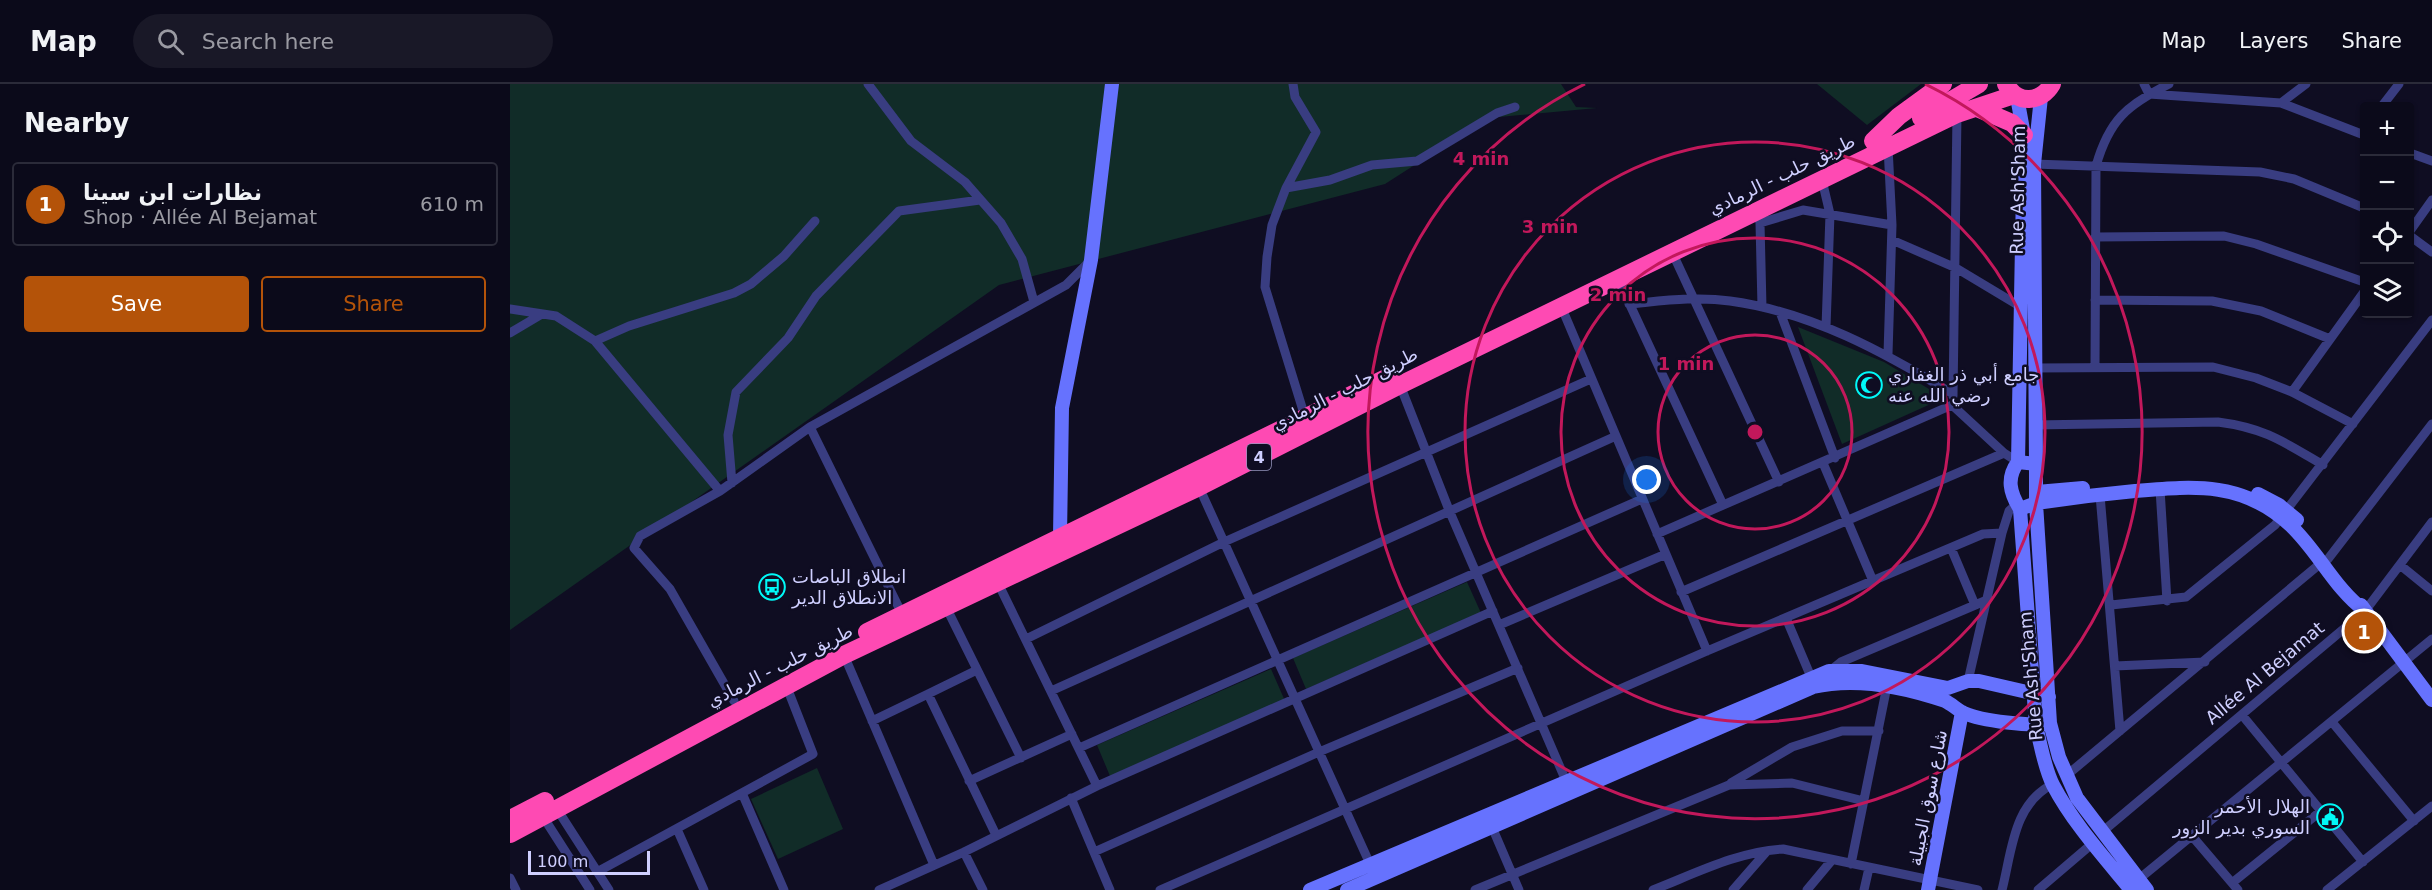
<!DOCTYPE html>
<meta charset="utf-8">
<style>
body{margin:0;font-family:"DejaVu Sans",Vazirmatn,sans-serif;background:#191827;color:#f1f3f6}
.controls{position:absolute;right:18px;top:18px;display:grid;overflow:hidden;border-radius:6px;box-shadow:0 2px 4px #0004}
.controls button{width:54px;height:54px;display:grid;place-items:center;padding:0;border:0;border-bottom:2px solid #2b2b39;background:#0b0a1a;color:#f1f3f6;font:30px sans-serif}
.scale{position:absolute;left:18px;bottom:15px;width:122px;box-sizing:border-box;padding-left:6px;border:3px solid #cfcfff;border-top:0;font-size:16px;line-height:21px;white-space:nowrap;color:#cfcfff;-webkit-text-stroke:4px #0f0d22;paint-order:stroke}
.you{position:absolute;left:1137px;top:396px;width:21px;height:21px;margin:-15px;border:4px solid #fff;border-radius:50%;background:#1a73e8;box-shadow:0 0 0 9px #1a73e833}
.badge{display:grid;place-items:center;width:39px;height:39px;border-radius:50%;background:#b45309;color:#fff;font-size:20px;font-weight:700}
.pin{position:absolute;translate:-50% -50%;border:3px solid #fff;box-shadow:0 2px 6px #0006}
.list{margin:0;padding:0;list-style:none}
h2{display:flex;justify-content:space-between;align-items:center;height:78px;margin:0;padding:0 24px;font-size:26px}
h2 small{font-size:20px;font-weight:400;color:#9a9aa2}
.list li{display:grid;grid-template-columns:39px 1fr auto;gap:18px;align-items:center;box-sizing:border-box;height:84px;margin:0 12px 12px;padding:0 12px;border:2px solid #2b2b39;border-radius:6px}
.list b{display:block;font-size:22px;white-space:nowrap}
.list p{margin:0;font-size:20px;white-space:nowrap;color:#9a9aa2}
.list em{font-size:20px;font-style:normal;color:#9a9aa2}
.actions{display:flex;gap:12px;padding:18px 24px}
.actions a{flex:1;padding:14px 0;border:2px solid #b45309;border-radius:6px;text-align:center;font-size:21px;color:#b45309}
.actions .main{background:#b45309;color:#fff}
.icon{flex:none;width:33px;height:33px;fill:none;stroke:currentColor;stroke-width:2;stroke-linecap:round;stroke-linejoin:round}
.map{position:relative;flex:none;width:1922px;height:806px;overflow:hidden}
header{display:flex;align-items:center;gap:36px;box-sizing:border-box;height:84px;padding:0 30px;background:#0b0a1a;border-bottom:2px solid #2b2b39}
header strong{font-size:28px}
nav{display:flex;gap:33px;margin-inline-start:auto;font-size:21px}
.search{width:420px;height:54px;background:#191827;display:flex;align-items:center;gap:15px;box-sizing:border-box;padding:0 21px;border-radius:33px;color:#9a9aa2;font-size:22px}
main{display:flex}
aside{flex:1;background:#0b0a1a}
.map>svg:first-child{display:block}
.green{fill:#112c28}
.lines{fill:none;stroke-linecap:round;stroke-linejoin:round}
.street{stroke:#393d81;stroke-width:9}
.secondary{stroke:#6672fe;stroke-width:14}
.highway{stroke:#fe4ab3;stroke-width:18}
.ring{fill:none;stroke:#c2185b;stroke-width:3}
.labels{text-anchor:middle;stroke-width:5;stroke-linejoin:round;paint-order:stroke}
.shield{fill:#0f0d22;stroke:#9595bd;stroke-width:1.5}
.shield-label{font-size:16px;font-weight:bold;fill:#cfcfff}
.street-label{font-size:18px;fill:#cfcfff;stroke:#0f0d22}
.poi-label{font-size:18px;fill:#cfcfff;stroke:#0f0d22;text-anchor:start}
.centre{fill:#c2185b;stroke:#0f0d22;stroke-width:3}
.ring-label{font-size:18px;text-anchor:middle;font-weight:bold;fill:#c2185b;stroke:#0f0d22;stroke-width:5;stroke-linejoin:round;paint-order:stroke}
</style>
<header>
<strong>Map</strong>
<div class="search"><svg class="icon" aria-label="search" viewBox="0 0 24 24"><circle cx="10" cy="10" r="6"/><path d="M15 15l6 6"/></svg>Search here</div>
<nav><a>Map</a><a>Layers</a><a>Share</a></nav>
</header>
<main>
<aside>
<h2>Nearby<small></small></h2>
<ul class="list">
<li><span class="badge">1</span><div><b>نظارات ابن سينا</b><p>Shop · Allée Al Bejamat</p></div><em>610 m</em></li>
</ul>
<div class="actions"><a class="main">Save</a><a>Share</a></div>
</aside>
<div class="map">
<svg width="1922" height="806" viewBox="0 0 1922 806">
<rect width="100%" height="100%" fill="#0f0d22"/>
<path class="green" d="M0,0H1051L1066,23L1087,24L978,34L875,100L489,201L0,546Z
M1307,0H1411L1357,41Z
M1288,243L1374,278L1434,314L1332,360Z
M957,498L971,529L796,605L783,574Z
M761,585L775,617L600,692L587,661Z
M307,684L333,745L268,775L241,715Z"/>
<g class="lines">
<path class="street" d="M358,0L401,57L455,98L491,139L512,175L524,218
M783,0L785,13L806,48L776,104L762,141L757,173L755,203L795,333
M1634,0L1639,10L1771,19L1854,51
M1771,19L1796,0
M1872,22L1889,0
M1378,63L1382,141L1378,270
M1900,69L1922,77
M1524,80L1750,88L1784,95L1854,124
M1312,96L1320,130L1316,243
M776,104L820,96L862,81L907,77L987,29L1005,23
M1247,127L1250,139L1293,126L1382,141
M1250,139L1252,223
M1900,147L1922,116
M1900,152L1922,168
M1585,153L1714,152L1746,160L1854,198
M1382,156L1446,184L1511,223
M1162,168L1269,398
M1108,195L1213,421
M1585,216L1702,217L1751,227L1820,255
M1119,220C1152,217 1186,212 1220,217C1301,228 1374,268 1443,310
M1051,222L1197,567
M0,225L46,232L85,257L210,407L300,343L556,201L579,178
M1270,228L1325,374
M0,249L32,230
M85,257L119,242L224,209L241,200L274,172L305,137
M1585,282L1586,82C1599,36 1617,21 1659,0
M1524,284L1703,283L1746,294L1782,308L1843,340
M890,301L939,426L1056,697
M1782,308L1854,208
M1443,312L1447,30
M1524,341L1708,338C1755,344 1774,358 1813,381
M300,343L392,530
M1313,379L1363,497
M222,399L218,351L226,308L278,254L306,212L389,127L470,116
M689,403L860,780
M1650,405L1657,517
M210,407L130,452L124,464L160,505L224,617
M1590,411L1610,647
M1147,450L1442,321L1494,369
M1441,464L1465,521
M1818,475L1922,340
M1890,481L1922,507
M488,499L587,702
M1171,508L1494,369L1508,378
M1601,521L1676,513L1765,441L1922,236
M437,525L511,674
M1276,534L1301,593
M989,541L1156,470
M516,555L714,458L1081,295
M334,571L424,781
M1605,582L1695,578
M1321,586L1331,578L1477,516
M1458,597L1492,449L1499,427L1507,420
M541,607L1106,352
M418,610L467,586
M1732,631L1853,778
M362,637L418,610L486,751
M1822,638L1904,737
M569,664L1132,415
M1557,691L1811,479
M459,697L562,650
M1221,699L1282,663L1332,647H1369
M232,709L274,806
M561,714L600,806
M45,722L99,806
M32,731L80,806
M982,743L1009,806
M167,745L194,806
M1592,748L1855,527L1922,438
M1682,752L1728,806
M454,768L473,806
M584,768L809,668L1008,584
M1341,780L1377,602
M87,788L303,670L276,601
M0,794L6,806
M1629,795L1922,555
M1722,799L1811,727
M369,806L454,768L587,702L983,527
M650,806L1197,567L1473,450L1492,449
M965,806L1219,701L1282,699L1354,717
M1143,806C1184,790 1229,767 1273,765L1468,806
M1223,806L1257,767
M1297,806L1322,776
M1354,806L1359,784
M1492,806C1502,767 1503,720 1543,700
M1528,806L1583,759
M1817,806L1922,722"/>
<path class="secondary" d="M1507,13L1514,51L1508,378
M1526,380L1524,80L1531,13
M1527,408L1573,404
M1748,410L1769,421L1787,436
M1510,425L1526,642C1531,661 1534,683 1543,701C1563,739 1594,773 1621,806
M550,452L552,324L581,176L602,0
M1851,521L1922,616
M800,806L1319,587H1352L1438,604L1458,597H1469L1539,613
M837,806L1303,603C1346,593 1394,603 1435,617C1442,620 1447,626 1454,629C1471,637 1523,643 1540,639
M1418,806L1452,628
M1637,806L1567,714L1549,673L1540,639L1526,419V380L1508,378C1496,394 1500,409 1510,425L1526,419C1559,414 1592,410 1625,407C1684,402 1733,397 1780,441C1808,467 1824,504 1855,527"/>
<path class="highway" d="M1496,0C1507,21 1531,19 1542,0
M1467,24L1502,39L1514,51
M1411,34L1469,0
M1363,57L1389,32L1433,0
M357,548L882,291
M0,735L35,717
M0,750L334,571L689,403L890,301L1447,30L1504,11"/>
</g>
<g class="ring">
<circle cx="1245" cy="348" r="97"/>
<circle cx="1245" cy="348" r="194"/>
<circle cx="1245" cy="348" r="290"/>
<path d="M1415 0A387 387 0 1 1 1075 0"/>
</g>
<defs>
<g id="mosque-ring" transform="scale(1.35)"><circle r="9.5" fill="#0f0d22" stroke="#01f8f7" stroke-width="1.5"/><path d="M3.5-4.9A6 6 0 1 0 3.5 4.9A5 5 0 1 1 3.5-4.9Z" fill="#01f8f7"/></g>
<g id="bus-ring" transform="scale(1.35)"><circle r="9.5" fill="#0f0d22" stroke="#01f8f7" stroke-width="1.5"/><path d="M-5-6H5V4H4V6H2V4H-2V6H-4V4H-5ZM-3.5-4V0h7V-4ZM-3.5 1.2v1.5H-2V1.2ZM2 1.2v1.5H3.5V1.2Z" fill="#01f8f7"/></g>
<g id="civic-ring" transform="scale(1.35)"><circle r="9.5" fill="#0f0d22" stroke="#01f8f7" stroke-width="1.5"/><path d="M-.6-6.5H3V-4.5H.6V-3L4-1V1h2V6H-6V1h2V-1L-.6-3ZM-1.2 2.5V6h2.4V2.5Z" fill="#01f8f7"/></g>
</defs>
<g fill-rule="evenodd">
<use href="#mosque-ring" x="1359" y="301"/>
<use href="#bus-ring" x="262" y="503"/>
<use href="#civic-ring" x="1820" y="733"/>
</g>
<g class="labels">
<rect class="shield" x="737" y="360" width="24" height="26" rx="4.5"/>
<g class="shield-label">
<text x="749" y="379">4</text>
</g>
<g class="street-label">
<text transform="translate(1272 91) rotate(-26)" y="6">طريق حلب - الرمادي</text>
<text transform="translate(1508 106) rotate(-89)" y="6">Rue Ash'Sham</text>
<text transform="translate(835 305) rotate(-27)" y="6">طريق حلب - الرمادي</text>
<text transform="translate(270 582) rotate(-27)" y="6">طريق حلب - الرمادي</text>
<text transform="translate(1755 589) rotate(-40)" y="6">Allée Al Bejamat</text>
<text transform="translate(1521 592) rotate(-95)" y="6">Rue Ash'Sham</text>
<text transform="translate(1418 714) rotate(-79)" y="6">شارع سوق الجبيلة</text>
</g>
<g class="poi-label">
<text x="1378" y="297">جامع أبي ذر الغفاري<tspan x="1378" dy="21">رضي الله عنه</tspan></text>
<text x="282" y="499">انطلاق الباصات<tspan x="282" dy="21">الانطلاق الدير</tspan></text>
<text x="1800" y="729" text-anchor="end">الهلال الأحمر<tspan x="1800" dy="21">السوري بدير الزور</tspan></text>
</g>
</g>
<circle cx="1245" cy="348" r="9" class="centre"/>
<g class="ring-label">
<text x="971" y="81">4 min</text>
<text x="1040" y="149">3 min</text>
<text x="1108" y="217">2 min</text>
<text x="1176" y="286">1 min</text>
</g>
</svg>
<div class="controls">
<button>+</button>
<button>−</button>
<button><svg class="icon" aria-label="locate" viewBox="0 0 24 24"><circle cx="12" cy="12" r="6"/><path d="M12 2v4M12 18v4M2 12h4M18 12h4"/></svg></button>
<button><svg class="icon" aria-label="layers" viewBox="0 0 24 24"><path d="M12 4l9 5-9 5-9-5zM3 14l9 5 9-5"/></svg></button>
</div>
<div class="scale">100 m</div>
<div class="you"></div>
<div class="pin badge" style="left:1854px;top:547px">1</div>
</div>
</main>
